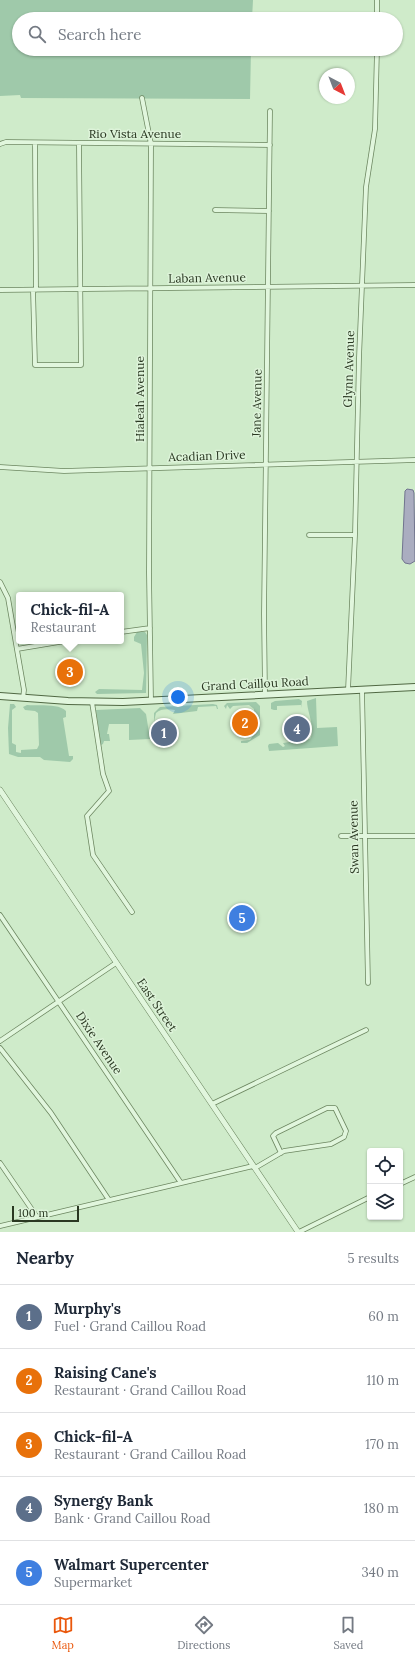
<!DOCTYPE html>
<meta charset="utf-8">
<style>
body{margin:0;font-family:Lora,serif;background:#f2f2f3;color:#1f2937}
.controls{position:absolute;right:12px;bottom:12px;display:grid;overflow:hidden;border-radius:4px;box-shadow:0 1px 3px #0004}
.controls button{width:36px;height:36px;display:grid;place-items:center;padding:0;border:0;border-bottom:1px solid #e0e1e3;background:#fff;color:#1f2937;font:20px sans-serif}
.compass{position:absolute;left:319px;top:68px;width:36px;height:36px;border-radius:50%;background:#fff;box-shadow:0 1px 3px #0004;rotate:138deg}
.scale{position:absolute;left:12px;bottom:10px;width:67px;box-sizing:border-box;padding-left:4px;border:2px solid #2a3822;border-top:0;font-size:11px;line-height:14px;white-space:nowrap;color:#2a3822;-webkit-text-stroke:3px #ddf3d9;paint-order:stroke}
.you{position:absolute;left:178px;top:697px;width:14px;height:14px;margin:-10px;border:3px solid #fff;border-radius:50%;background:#1a73e8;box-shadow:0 0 0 6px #1a73e833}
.badge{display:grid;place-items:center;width:26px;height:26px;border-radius:50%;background:#ea580c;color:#fff;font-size:13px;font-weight:700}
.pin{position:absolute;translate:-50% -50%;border:2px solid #fff;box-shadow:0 1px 4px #0006}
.popup{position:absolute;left:16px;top:592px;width:108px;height:52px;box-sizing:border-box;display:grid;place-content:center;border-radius:4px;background:#fff;filter:drop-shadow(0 1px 3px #0005);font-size:13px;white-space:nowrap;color:#747a83}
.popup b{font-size:15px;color:#1f2937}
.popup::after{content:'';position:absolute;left:50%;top:100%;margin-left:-8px;border:8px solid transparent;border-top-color:#fff}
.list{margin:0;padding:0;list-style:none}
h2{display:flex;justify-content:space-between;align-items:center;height:52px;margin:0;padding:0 16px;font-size:17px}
h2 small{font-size:13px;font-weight:400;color:#747a83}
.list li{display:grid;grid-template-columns:26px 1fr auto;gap:12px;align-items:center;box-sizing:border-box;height:64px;padding:0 16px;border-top:1px solid #e0e1e3}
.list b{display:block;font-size:15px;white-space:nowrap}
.list p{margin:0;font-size:13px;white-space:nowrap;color:#747a83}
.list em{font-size:13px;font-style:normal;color:#747a83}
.icon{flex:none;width:22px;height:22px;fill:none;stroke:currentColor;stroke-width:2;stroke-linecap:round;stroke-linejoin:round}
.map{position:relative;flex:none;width:415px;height:1232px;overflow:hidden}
.search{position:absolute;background:#fff;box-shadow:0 1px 3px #0004;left:12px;right:12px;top:12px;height:44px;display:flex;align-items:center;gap:10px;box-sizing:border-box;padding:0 14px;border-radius:22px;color:#747a83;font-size:15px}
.sheet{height:372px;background:#fff}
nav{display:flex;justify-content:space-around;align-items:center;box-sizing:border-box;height:56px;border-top:1px solid #e0e1e3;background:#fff;font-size:11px;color:#747a83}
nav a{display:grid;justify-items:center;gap:2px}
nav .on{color:#ea580c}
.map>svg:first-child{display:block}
.green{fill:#9fc9aa}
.water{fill:#aaadc0;stroke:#71748e}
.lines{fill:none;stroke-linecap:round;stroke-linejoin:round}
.minor-casing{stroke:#6c8660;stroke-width:5.5}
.tertiary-casing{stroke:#6c8660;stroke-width:6}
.secondary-casing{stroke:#506843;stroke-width:8}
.minor{stroke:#e1f6dd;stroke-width:4}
.tertiary{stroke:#e1f6dd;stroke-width:5}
.secondary{stroke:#e1f6dd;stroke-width:6}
.labels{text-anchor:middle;stroke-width:3;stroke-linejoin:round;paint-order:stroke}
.street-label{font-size:12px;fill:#2a3822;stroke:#ddf3d9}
</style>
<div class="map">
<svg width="415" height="1232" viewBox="0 0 415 1232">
<rect width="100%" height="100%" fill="#cfebca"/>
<path class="green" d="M0,0H253L252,19H19V49H251L250,99L21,98L20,95L0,96Z
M137,632H145L147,635L146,693L97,694L95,692L99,689L142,690L144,673L141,644L134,641V637Z
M316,698L317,728L337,727L338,746L269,751L268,746L269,744L278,743L283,747L285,746L283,743L310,739C316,728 307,712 307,701Z
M299,699L302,701L301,708V705L277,706V710H274L271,709V703L275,701Z
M256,702L260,706V735L247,743H241V741L250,740L255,733L254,709L249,705L233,706L230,709L227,705L226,709L224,706L227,703Z
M10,704H14L16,707L12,710V743L16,745V752L21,753V750L37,749L39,745L38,713L35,711L25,710L23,707L27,705C37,706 59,703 66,711V717L63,718L69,756H73V759L70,762L44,760L40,757H18L9,754L8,728Z
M213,704L217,705L218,709H217L216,706L198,707L197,711L173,714L175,710C169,709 161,708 156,713L154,722V713L160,707Z
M140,708L146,714L150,739L129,740V724H109L107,734H109L110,741H104L103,744L101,745L96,710Z"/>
<path class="water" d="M407,489L413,490L414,493L415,561L410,564L405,563L402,559L405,491Z"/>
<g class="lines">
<g class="minor-casing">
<path id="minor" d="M377,19V0
M142,98L151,144L149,573L151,701
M35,143L36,290
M0,144L6,142L270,145
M215,210L269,211
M0,290L415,285
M33,290L35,365H81L79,144
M0,467L64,471L415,460
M309,535H355
M0,582L8,598L24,690L23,698
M121,632L150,628
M17,649L65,641
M348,690L355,535L359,358L366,187L375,129L377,49
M362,690L368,983
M265,695L264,614L270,111
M92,702L103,774L109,791L87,816L93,855L132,912
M341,836H415
M0,915L181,1183
M0,1041L116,963
M0,1048L51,1113L109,1200
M212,1104L366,1030
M0,1163L37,1217
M255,1168L284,1151L331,1144L344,1137L346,1131L335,1108H327L276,1133L273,1136L281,1153
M400,1184L415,1177
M0,1226L253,1166
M299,1232L370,1197"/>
</g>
<g class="tertiary-casing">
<path id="tertiary" d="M0,790L298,1232"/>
</g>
<g class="secondary-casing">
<path id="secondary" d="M0,696L68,701L123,702L415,687"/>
</g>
<use href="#minor" class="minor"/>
<use href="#tertiary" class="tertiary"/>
<use href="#secondary" class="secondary"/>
</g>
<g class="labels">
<g class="street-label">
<text x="135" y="138">Rio Vista Avenue</text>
<text transform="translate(207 278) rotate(-1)" y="4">Laban Avenue</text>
<text transform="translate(349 369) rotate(-88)" y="4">Glynn Avenue</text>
<text transform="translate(140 399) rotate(-90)" y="4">Hialeah Avenue</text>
<text transform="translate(257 403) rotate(-89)" y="4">Jane Avenue</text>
<text transform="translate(207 456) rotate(-2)" y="4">Acadian Drive</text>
<text transform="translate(255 684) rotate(-3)" y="4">Grand Caillou Road</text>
<text transform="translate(354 837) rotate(-91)" y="4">Swan Avenue</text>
<text transform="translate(157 1005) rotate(56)" y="4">East Street</text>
<text transform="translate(99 1043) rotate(56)" y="4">Dixie Avenue</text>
</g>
</g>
</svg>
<div class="controls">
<button><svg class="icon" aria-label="locate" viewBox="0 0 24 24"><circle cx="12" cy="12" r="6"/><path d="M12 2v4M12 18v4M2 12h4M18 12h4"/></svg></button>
<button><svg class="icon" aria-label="layers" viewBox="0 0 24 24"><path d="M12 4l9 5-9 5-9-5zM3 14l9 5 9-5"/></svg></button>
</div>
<svg class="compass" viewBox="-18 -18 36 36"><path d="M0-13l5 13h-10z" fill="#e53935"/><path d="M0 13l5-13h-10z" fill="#747a83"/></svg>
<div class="scale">100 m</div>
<div class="you"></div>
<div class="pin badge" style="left:164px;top:733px;background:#5c6f8a">1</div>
<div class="pin badge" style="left:245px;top:723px;background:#e8710a">2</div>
<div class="pin badge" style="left:70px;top:672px;background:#e8710a">3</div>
<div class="popup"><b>Chick-fil-A</b>Restaurant</div>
<div class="pin badge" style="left:297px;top:729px;background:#5c6f8a">4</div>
<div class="pin badge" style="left:242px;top:918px;background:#3f7fe0">5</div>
<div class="search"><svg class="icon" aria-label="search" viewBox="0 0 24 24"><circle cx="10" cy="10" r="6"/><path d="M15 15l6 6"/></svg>Search here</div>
</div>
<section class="sheet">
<h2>Nearby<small>5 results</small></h2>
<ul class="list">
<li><span class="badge" style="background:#5c6f8a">1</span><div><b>Murphy's</b><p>Fuel · Grand Caillou Road</p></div><em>60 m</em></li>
<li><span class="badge" style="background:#e8710a">2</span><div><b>Raising Cane's</b><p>Restaurant · Grand Caillou Road</p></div><em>110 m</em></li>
<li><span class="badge" style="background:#e8710a">3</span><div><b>Chick-fil-A</b><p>Restaurant · Grand Caillou Road</p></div><em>170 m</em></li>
<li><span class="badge" style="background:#5c6f8a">4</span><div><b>Synergy Bank</b><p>Bank · Grand Caillou Road</p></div><em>180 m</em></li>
<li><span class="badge" style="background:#3f7fe0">5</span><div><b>Walmart Supercenter</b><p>Supermarket</p></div><em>340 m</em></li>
</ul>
</section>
<nav>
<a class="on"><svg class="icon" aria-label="map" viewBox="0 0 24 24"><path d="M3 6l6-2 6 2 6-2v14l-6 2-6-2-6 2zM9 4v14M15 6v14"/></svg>Map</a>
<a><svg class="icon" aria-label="directions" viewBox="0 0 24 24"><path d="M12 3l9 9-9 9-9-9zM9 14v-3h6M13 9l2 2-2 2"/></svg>Directions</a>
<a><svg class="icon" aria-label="saved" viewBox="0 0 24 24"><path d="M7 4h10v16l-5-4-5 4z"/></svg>Saved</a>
</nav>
